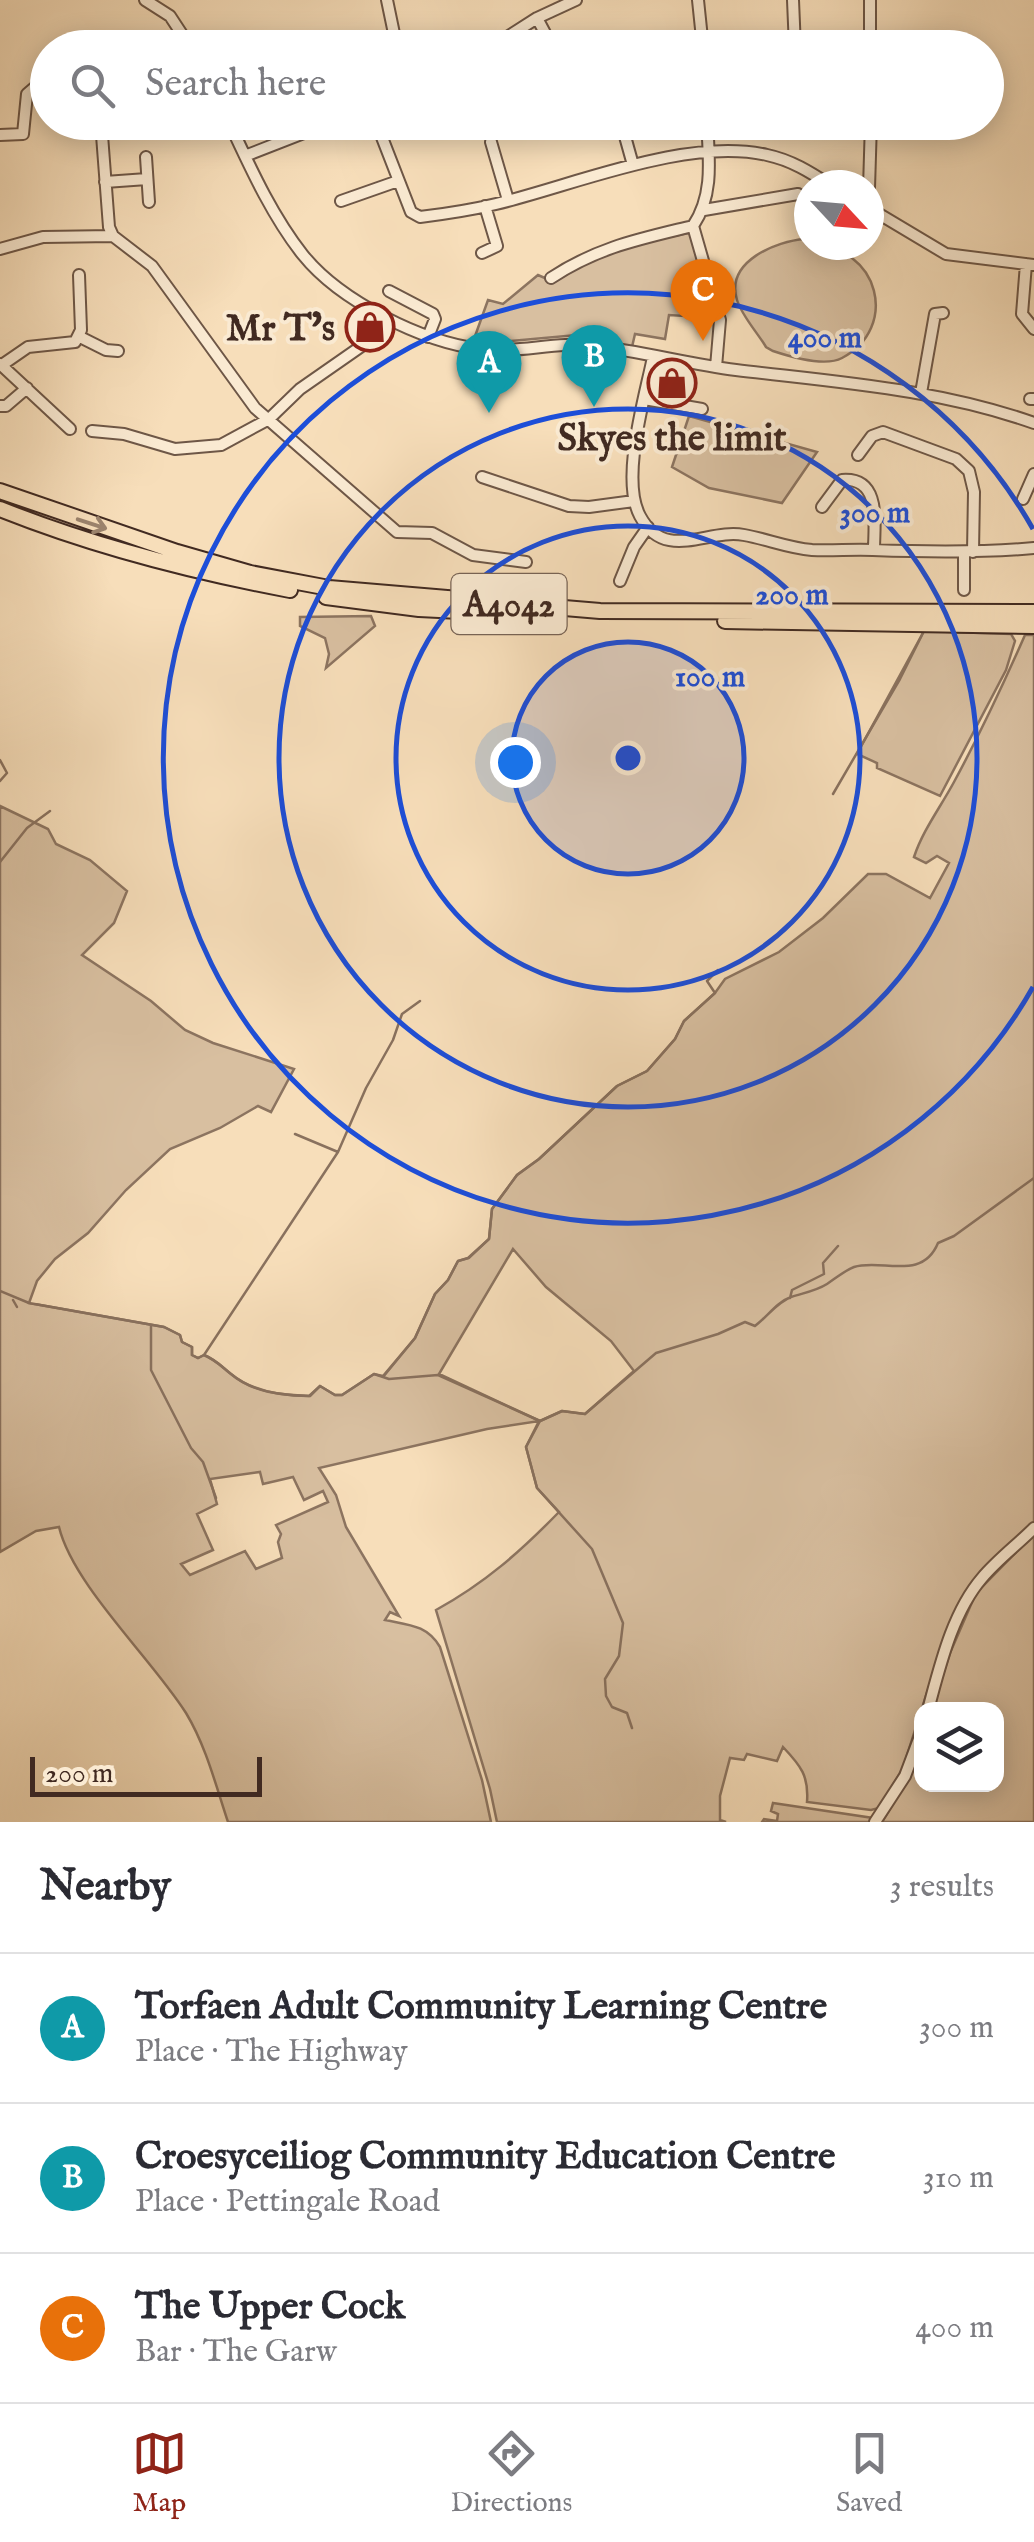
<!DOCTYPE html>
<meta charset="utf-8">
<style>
body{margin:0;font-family:"IM FELL English",serif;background:#f2f2f3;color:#2b2b33}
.controls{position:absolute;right:30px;bottom:30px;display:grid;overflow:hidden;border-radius:20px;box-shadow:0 5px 25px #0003}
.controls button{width:90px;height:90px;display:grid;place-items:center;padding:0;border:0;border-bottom:2px solid #e1e1e2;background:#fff;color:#2b2b33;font:50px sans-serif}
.compass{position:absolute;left:794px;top:170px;width:90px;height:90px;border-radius:50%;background:#fff;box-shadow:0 5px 25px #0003;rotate:116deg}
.scale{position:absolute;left:30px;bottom:25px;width:232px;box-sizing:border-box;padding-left:10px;border:5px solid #412a21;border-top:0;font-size:28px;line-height:35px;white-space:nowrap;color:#412a21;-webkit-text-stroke:8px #faead2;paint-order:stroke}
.you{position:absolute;left:515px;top:762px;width:35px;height:35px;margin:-25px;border:8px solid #fff;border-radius:50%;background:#1a73e8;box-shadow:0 0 0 15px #1a73e833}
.badge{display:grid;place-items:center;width:65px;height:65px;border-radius:50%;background:#8f2418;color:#fff;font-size:32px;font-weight:700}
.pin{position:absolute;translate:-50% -82px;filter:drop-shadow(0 2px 5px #0008)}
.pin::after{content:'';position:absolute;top:52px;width:35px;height:30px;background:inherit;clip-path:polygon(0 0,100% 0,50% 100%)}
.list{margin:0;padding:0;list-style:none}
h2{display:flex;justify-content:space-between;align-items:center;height:130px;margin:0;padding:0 40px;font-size:42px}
h2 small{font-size:32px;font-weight:400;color:#7c7c81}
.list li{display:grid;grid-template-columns:65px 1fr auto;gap:30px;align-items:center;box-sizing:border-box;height:150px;padding:0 40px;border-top:2px solid #e1e1e2}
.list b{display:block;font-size:38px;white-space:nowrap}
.list p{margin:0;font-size:32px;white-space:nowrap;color:#7c7c81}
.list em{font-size:32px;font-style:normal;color:#7c7c81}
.icon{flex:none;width:55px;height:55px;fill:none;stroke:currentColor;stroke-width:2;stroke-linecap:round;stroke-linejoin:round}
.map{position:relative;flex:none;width:1034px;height:1822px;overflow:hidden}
.search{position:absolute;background:#fff;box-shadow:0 5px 25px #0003;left:30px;right:30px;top:30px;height:110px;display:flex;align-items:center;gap:25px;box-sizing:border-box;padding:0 35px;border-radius:55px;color:#7c7c81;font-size:38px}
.sheet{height:580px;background:#fff}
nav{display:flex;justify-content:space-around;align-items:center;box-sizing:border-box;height:140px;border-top:2px solid #e1e1e2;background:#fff;font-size:28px;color:#7c7c81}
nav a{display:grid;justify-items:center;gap:5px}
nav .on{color:#8f2418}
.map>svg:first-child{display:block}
.green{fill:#d8bfa0;stroke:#8c7460;stroke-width:2.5;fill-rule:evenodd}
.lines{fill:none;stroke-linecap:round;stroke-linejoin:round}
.stream{stroke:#89715e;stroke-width:2.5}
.minor-casing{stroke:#6e5747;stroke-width:14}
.highway-casing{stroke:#412a21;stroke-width:18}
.minor{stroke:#faead2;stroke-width:10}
.highway{stroke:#f7deba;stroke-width:14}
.oneway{stroke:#9c846e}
.ring{fill:none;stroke:#1d4ed8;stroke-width:5}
.labels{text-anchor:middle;stroke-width:8;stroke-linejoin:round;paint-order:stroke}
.shield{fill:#faead2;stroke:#786456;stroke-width:2.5}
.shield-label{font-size:35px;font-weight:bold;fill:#412a21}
.poi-label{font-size:38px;font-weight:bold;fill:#412a21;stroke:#faead2;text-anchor:end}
.centre{fill:#1d4ed8;stroke:#faead2;stroke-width:5}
.ring-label{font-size:30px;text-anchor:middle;font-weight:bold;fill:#1d4ed8;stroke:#faead2;stroke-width:8;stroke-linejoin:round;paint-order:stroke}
</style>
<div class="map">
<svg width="1034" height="1822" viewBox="0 0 1034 1822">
<rect width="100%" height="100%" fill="#f7deba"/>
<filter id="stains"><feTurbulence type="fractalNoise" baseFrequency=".002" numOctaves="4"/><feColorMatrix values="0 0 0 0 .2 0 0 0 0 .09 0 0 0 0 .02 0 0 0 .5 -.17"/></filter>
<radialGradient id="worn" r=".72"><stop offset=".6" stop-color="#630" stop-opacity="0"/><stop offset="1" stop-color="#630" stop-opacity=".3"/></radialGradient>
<path class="green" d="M693,232L717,318L669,315L665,339L635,334L632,347L577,335L501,342L474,339L488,300L503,304L538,275L554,282L607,250Z
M805,239L809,240V245C881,245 899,329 842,358C825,367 791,357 773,351L766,347C757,332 742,316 737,300C725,261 777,241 805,239Z
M689,416L817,452L782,503L709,488L672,467Z
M371,616L375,626L326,668L329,654L325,638L300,626V617Z
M924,631L1011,634L1015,641L1006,670L940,796L877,768V763L857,754Z
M1025,635H1034V1522L977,1577L931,1680L903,1768L879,1808L871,1810L807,1802C809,1776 801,1766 783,1747L777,1761L747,1754L744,1760L730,1758L720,1796V1820L726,1822H497L490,1789L436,1610C485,1583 520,1552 559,1512L537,1488L526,1447L539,1421L487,1429L319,1468L336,1495L346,1527L399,1616L390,1612L385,1620C409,1625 427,1625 440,1647L482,1780L491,1822H228C216,1786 206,1746 186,1713C152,1659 73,1585 59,1527L36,1531L0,1552V806L48,829L56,844L90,860L127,891L114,923L82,955L151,1001L185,1030L213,1043L294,1069L271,1112L258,1106L220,1128L170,1149L126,1190L88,1233L55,1259L37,1281L29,1303L164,1327L180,1335L182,1342L192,1347V1355L198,1358L204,1355C216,1360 221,1366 231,1374C253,1392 282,1396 309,1396L320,1386L335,1395H342L374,1374L383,1376L415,1338L435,1294L448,1280L458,1261L469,1258L489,1239L492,1209L517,1175L539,1159L617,1086L647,1071L675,1039L684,1021L715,993L725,979L779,952L823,918L868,874H886L930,898L949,863L937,856L926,863L914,857C923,830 940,808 954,782C980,734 1003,685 1025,635ZM513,1249L546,1287L611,1341L634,1371L585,1414L562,1411L540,1421L439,1374ZM260,1472L263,1484L293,1477L304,1500L323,1491L328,1502L276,1525L281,1534L278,1542L282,1558L256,1569L245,1551L190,1575L181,1564L213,1550L197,1514L217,1504L210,1479Z
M1034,1534V1822H882L909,1777L921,1746L922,1784H996V1710L932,1709L950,1653L976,1593Z
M773,1803L873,1818L870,1822H762L764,1819L777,1821L778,1814L771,1811Z"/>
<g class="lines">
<path class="stream" d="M0,760L7,773L0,781
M833,794L900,679L924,631
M0,862L27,828L50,811
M295,1134L338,1152
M0,1291L29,1303L164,1327L180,1335L182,1342L192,1347V1355L198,1358L204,1355C216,1360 221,1366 231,1374C253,1393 282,1395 310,1396L320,1386L335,1395H342L374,1374L389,1379L438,1375L540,1421L562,1411L585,1414L656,1353L718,1334L745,1322L755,1326C767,1317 777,1302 791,1297C803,1293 816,1291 827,1284C836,1278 844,1271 854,1267C881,1258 922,1282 938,1243L954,1236L1034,1178
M790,1298L792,1290L824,1274L823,1263L838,1246
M13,1300L17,1307
M151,1326V1370L191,1448L203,1462L216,1498
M204,1355L338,1152L366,1088L393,1040L402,1014L420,1001
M383,1377L415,1338L435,1294L448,1280L458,1261L468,1258L489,1239L492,1209L517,1175L539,1159L617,1086L647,1071L675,1039L684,1021L715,993L707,981L718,970
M540,1421L526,1447L537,1488L592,1549L623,1623L619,1656L605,1679L606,1696L612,1707L627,1713L632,1728"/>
<g class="minor-casing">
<path id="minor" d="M145,0L170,16L191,48
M387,0L397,48
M698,0L703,48
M793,0L795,48
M870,0V48
M537,18L553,48
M490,48L537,18L576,0
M101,122L109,227L113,236L152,266L255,408L397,532L432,533L473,555L526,562
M229,122C250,167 272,216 303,255C340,301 422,342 480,349C518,354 556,341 594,346C641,351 688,364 736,370C836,382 939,389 1034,423
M376,122L411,212L420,217C445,214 471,210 496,204C575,185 686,137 767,155C791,160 810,172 830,185
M621,122L633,165
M707,122C709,159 714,195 693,226L720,320L716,367
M0,135L23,134L27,94L34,88L48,86
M491,142L508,200
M245,156L332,122
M146,157L149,202
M105,182L147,179
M869,188L871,122
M341,201L398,181
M869,208L946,254L1034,265
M704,210L798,194
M0,249L43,237L113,236
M482,253L497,246L485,206
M1026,264L1022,314L1034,329
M551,278C598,247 640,239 693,226
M389,291L433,314L435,319L428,337
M78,336L106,350L118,351
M653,357C645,397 620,479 640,516C665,563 708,528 744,535C767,539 788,548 812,550C832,551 853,549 873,550C927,552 980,553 1034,548
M0,364L70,429
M2,365L28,347L75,342L81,330L79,275
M921,393L935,314L943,313
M644,399L702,409
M1030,399H1034
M0,406H6L27,388
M92,431L124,434L175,449L221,445L269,419L300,389L366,343L386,317
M858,455L872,436L883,432L956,459L969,471L974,492L973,552
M482,477L569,506L589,507L634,501
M1023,499L1034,474
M822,507L842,480C882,477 874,524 874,550
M620,581L634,547L648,527
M964,590V552
M928,1710C940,1666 952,1613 982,1578C997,1560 1017,1545 1034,1528
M875,1822L905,1776L922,1731"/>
</g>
<g class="highway-casing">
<path id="highway" d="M0,491L177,552L250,573L329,588L600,611L1034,612
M0,509C95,547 189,571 290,590
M326,597L419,609L523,614
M725,621L1034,626"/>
</g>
<use href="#minor" class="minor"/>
<use href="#highway" class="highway"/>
</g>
<defs><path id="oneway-shaft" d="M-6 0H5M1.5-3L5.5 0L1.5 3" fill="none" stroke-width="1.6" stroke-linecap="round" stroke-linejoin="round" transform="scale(2.5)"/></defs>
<use class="oneway" href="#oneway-shaft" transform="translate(92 524) rotate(18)"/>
<circle cx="628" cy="758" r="116" fill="#1d4ed8" fill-opacity=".12"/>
<g class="ring">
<circle cx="628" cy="758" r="116"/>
<circle cx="628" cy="758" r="232"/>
<circle cx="628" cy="758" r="349"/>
<path d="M1033 987A465 465 0 1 1 1033 529"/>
</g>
<defs>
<g id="shop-ring" transform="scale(2.5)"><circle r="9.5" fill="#faead2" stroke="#8f2418" stroke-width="1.5"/><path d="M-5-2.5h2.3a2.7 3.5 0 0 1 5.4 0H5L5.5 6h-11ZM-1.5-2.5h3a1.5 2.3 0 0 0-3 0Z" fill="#8f2418"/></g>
</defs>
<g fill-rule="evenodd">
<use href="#shop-ring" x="370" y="327"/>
<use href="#shop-ring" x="672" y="383"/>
</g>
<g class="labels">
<rect class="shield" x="451.5" y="574" width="115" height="60" rx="8"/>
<g class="shield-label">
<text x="509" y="616">A4042</text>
</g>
<g class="poi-label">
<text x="335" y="340">Mr T's</text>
<text x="672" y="450" text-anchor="middle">Skyes the limit</text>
</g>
</g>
<circle cx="628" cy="758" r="15" class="centre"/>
<g class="ring-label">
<text x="825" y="347">400 m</text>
<text x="875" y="522">300 m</text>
<text x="792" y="604">200 m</text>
<text x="710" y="686">100 m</text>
</g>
<rect width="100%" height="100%" filter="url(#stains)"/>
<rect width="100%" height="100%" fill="url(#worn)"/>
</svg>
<div class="controls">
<button><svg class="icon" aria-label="layers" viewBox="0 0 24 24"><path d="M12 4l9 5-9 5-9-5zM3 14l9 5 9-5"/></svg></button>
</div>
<svg class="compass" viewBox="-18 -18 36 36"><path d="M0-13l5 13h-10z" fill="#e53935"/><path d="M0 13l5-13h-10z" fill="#7c7c81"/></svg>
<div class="scale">200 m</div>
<div class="you"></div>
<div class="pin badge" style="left:489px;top:413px;background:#0f9aa8">A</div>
<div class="pin badge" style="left:594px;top:407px;background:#0f9aa8">B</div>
<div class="pin badge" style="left:703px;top:341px;background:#e8710a">C</div>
<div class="search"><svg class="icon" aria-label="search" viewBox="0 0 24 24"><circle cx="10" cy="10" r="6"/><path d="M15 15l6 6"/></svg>Search here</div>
</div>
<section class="sheet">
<h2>Nearby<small>3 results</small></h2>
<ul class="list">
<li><span class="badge" style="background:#0f9aa8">A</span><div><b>Torfaen Adult Community Learning Centre</b><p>Place · The Highway</p></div><em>300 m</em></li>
<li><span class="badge" style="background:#0f9aa8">B</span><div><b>Croesyceiliog Community Education Centre</b><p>Place · Pettingale Road</p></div><em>310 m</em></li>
<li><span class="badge" style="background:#e8710a">C</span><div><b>The Upper Cock</b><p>Bar · The Garw</p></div><em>400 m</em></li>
</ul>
</section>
<nav>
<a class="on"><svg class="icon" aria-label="map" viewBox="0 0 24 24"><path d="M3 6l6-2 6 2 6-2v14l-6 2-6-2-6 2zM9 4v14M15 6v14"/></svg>Map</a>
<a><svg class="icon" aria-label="directions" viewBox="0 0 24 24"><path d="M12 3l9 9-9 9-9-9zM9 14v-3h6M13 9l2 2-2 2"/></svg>Directions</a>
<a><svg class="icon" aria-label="saved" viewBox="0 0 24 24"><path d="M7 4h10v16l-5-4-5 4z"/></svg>Saved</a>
</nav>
